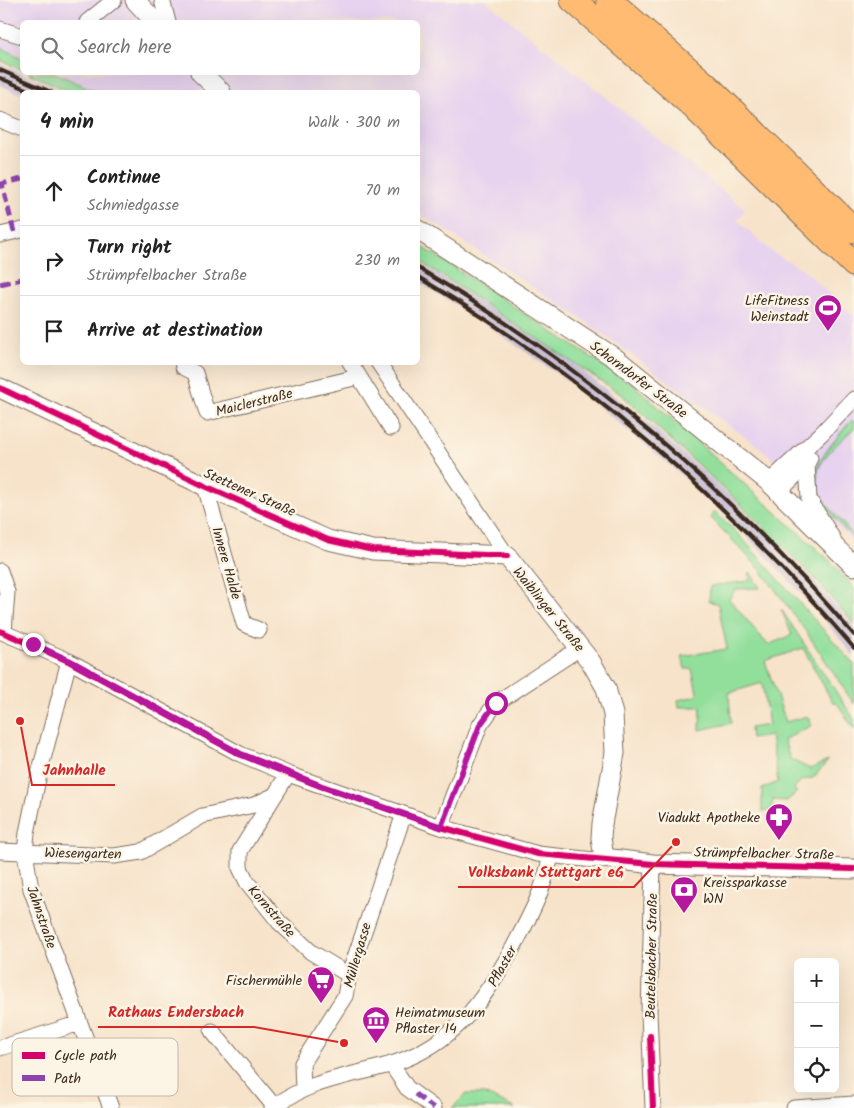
<!DOCTYPE html>
<meta charset="utf-8">
<style>
body{margin:0;font-family:Kalam,sans-serif;background:#f2f2f2;color:#222}
.controls{position:absolute;right:15px;bottom:15px;display:grid;overflow:hidden;border-radius:8px;box-shadow:0 5px 20px #0002}
.controls button{width:45px;height:45px;display:grid;place-items:center;padding:0;border:0;border-bottom:1px solid #e0e0e0;background:#fff;color:#222;font:25px sans-serif}
.stop{position:absolute;width:15px;height:15px;margin:-11px;border:4px solid #b5179e;border-radius:50%;background:#fff}
.stop.end{background:#b5179e;border-color:#fff;box-shadow:0 1px 5px #0008}
.list{margin:0;padding:0;list-style:none}
h2{display:flex;justify-content:space-between;align-items:center;height:65px;margin:0;padding:0 20px;font-size:21px}
h2 small{font-size:16px;font-weight:400;color:#767676}
.list li{display:grid;grid-template-columns:32px 1fr auto;gap:15px;align-items:center;box-sizing:border-box;height:70px;padding:0 20px;border-top:1px solid #e0e0e0}
.list b{display:block;font-size:19px;white-space:nowrap}
.list p{margin:0;font-size:16px;white-space:nowrap;color:#767676}
.list em{font-size:16px;font-style:normal;color:#767676}
.icon{flex:none;width:28px;height:28px;fill:none;stroke:currentColor;stroke-width:2;stroke-linecap:round;stroke-linejoin:round}
.map{position:relative;flex:none;width:854px;height:1108px;overflow:hidden}
.search{position:absolute;background:#fff;box-shadow:0 5px 20px #0002;left:20px;top:20px;width:400px;height:55px;display:flex;align-items:center;gap:12px;box-sizing:border-box;padding:0 18px;border-radius:8px;color:#767676;font-size:19px}
.panel{position:absolute;background:#fff;box-shadow:0 5px 20px #0002;left:20px;top:90px;width:400px;height:275px;border-radius:8px}
.map>svg:first-child{display:block}
.built{fill:#e7d2ef}
.industrial{fill:#c8bfd8}
.green{fill:#92df9c;stroke:#66845d}
.lines{fill:none;stroke-linecap:round;stroke-linejoin:round}
.minor-casing{stroke:#7d6b5a;stroke-width:17}
.tertiary-casing{stroke:#7d6b5a;stroke-width:21}
.trunk-casing{stroke:#7d6b5a;stroke-width:27}
.minor{stroke:#fff;stroke-width:15}
.tertiary{stroke:#fff;stroke-width:19}
.trunk{stroke:#ffbb71;stroke-width:25}
.rail{stroke:#3b2a1e;stroke-width:4}
.quiet{stroke:#8e44ad;stroke-width:5;stroke-dasharray:10 5;stroke-linecap:butt}
.cycleway-casing{stroke:#fcf5e5;stroke-width:9}
.cycleway{stroke:#d6006c;stroke-width:6}
.route{stroke:#b5179e;stroke-width:6}
.labels{text-anchor:middle;stroke-width:5;stroke-linejoin:round;paint-order:stroke}
.poi-label{font-size:14px;fill:#3b2a1e;stroke:#fcf5e5;text-anchor:end}
.street-label{font-size:14px;fill:#3b2a1e;stroke:#fcf5e5}
.key{fill:#fcf5e5;stroke:#c2b8a9;stroke-width:1}
.key-label{font-size:14px;fill:#3b2a1e}
.leader{fill:none;stroke:#d62828;stroke-width:2}
.callout-dot{fill:#d62828;stroke:#fcf5e5;stroke-width:2}
.callout-label{font-size:15px;text-anchor:middle;font-weight:bold;fill:#d62828;stroke:#fcf5e5;stroke-width:5;stroke-linejoin:round;paint-order:stroke}
</style>
<div class="map">
<svg width="854" height="1108" viewBox="0 0 854 1108">
<rect width="100%" height="100%" fill="#fcf5e5"/>
<filter id="ink" filterUnits="userSpaceOnUse"><feTurbulence type="fractalNoise" baseFrequency=".02" numOctaves="2"/><feDisplacementMap in="SourceGraphic" scale="10" xChannelSelector="R" yChannelSelector="G"/><feConvolveMatrix kernelMatrix="1 2 1 2 8 2 1 2 1" color-interpolation-filters="sRGB"/></filter>
<filter id="wash" filterUnits="userSpaceOnUse"><feTurbulence type="fractalNoise" baseFrequency=".0096" numOctaves="4" result="noise"/><feDisplacementMap in="SourceGraphic" scale="20" xChannelSelector="R" yChannelSelector="G"/><feGaussianBlur stdDeviation="1.12" result="paint"/><feColorMatrix in="noise" values="0 0 0 0 0 0 0 0 0 0 0 0 0 0 0 0 0 1.4 0 .05"/><feComposite in="paint" operator="in"/></filter>
<g filter="url(#wash)">
<rect width="100%" height="100%" fill="#f7e3ca"/>
<path class="built" d="M0,0H485L745,209L737,220L773,253L801,268L854,316V543L766,452L585,321L418,212V92H99L56,73L418,72V22H22V57L0,47Z"/>
<path class="industrial" d="M0,64L64,92H22V95L0,85Z
M418,262L570,361L654,428L732,498L814,581L854,627V656L815,608L773,563L721,510L677,471L569,382L471,314L418,282Z"/>
<path class="green" d="M0,47L22,58V70L0,60Z
M28,73H55L98,92H71Z
M418,244L635,386L829,560L854,588V624L818,582L733,497L622,395L418,260Z
M851,421H854V428C817,463 800,476 840,520C844,525 852,532 853,538C802,485 803,476 851,421Z
M714,511L739,535L854,664V704L807,633L760,569L711,518Z
M750,572L760,588L736,589L729,599L768,645L792,635L781,609L854,719V729L837,703L832,701L803,648L765,661L786,722L807,716L812,725L784,740L790,759L810,769L828,761L813,778L800,781L794,789L797,792L787,801L774,800L773,798L772,810L762,811V789L778,782L771,736L751,739L750,728L769,725L762,683L729,693L731,723L700,730L701,707H679L678,700L696,696L697,693L692,669H685L682,656L727,649L718,604L709,601L710,586L749,581Z
M466,1094H484L515,1108H452Z"/>
</g>
<g filter="url(#ink)">
<g class="lines">
<g class="minor-casing">
<path id="minor" d="M162,0L168,22
M87,22L114,0
M0,29L22,36
M0,120L22,129
M0,235L22,230
M182,362L183,367L195,373L207,413L358,377
M350,362L391,428
M378,362L507,556
M807,464L809,499L833,539
M769,482L821,434L854,399
M205,486L244,624L259,630
M779,492L807,464L810,458
M0,571L7,592L4,632
M0,631L69,661L240,754L288,774L441,827L538,854L594,860L604,858
M69,661L39,774L27,833L25,852L31,889L111,1108
M288,774L240,851V868L247,882L279,922L311,952L349,975
M441,827L480,725L496,703L580,648
M0,851L114,856L141,852L202,816L254,805L273,796
M212,1031L274,1106
M0,1048L80,1023
M391,1064L407,1088L434,1108
M303,1090L302,1063L345,996L349,975L404,814
M272,1108C311,1079 349,1077 392,1064C454,1044 484,1001 514,946C532,912 542,894 551,856
M653,1108L649,1013L653,864
M794,1108L854,1104"/>
</g>
<g class="tertiary-casing">
<path id="tertiary" d="M135,0L155,22
M200,72L221,92
M418,230L615,358L769,482L854,566
M0,388L205,486L328,540L373,550L507,556L591,662L606,688L613,714L615,753L602,824L601,838L604,858L653,864L854,869"/>
</g>
<g class="trunk-casing">
<path id="trunk" d="M573,0L695,108L854,264
M609,0L709,88L854,230"/>
</g>
<use href="#minor" class="minor"/>
<use href="#tertiary" class="tertiary"/>
<use href="#trunk" class="trunk"/>
<path class="rail" d="M0,70L51,92
M0,78L33,92
M418,268C584,365 729,489 854,635
M418,277C584,375 728,501 854,648"/>
<path class="quiet" d="M14,232L2,184L22,179
M0,284L22,279
M415,1094L434,1108"/>
<g class="cycleway-casing">
<path id="cycleway" d="M0,388L205,486L328,540L373,550L507,556
M0,631L69,661L240,754L321,786L441,827L538,854L653,864L854,869
M650,1036L653,1108"/>
</g>
<use href="#cycleway" class="cycleway"/>
</g>
</g>
<g class="lines" filter="url(#ink)">
<path class="route" d="M33,644L70,661L240,754L321,786L441,827L480,725L496,703"/>
</g>
<defs>
<g id="stadium-pin" transform="scale(1.4375)"><path d="M0 17L-7.5 6A9.5 9.5 0 1 1 7.5 6Z" fill="#b5179e" stroke="#fcf5e5"/><path d="M0-5a6.5 5 0 1 0 0 10a6.5 5 0 1 0 0-10ZM-3.5-1.8h7v3.6h-7Z" fill="#fff"/></g>
<g id="pharmacy-pin" transform="scale(1.4375)"><path d="M0 17L-7.5 6A9.5 9.5 0 1 1 7.5 6Z" fill="#b5179e" stroke="#fcf5e5"/><path d="M-2-6h4v4h4v4h-4v4h-4v-4h-4v-4h4Z" fill="#fff"/></g>
<g id="bank-pin" transform="scale(1.4375)"><path d="M0 17L-7.5 6A9.5 9.5 0 1 1 7.5 6Z" fill="#b5179e" stroke="#fcf5e5"/><path d="M-6-4H6V4H-6ZM0-2.3a2.3 2.3 0 1 0 0 4.6a2.3 2.3 0 1 0 0-4.6Z" fill="#fff"/></g>
<g id="supermarket-pin" transform="scale(1.4375)"><path d="M0 17L-7.5 6A9.5 9.5 0 1 1 7.5 6Z" fill="#b5179e" stroke="#fcf5e5"/><path d="M-6-5.5h2.5l.6 2H6L4.5 2H-2.5L-4.4-4H-6ZM-1.5 3.2a1.3 1.3 0 1 0 .1 0ZM3 3.2a1.3 1.3 0 1 0 .1 0Z" fill="#fff"/></g>
<g id="museum-pin" transform="scale(1.4375)"><path d="M0 17L-7.5 6A9.5 9.5 0 1 1 7.5 6Z" fill="#b5179e" stroke="#fcf5e5"/><path d="M0-6L6-3V-2H-6V-3ZM-5-1h2V3h-2ZM-1-1h2V3h-2ZM3-1h2V3H3ZM-6 4H6V6H-6Z" fill="#fff"/></g>
</defs>
<g fill-rule="evenodd">
<use href="#stadium-pin" x="828" y="308"/>
<use href="#pharmacy-pin" x="779" y="817"/>
<use href="#bank-pin" x="684" y="890"/>
<use href="#supermarket-pin" x="321" y="980"/>
<use href="#museum-pin" x="376" y="1020"/>
</g>
<g class="labels">
<g class="poi-label">
<text x="809" y="305">LifeFitness<tspan x="809" dy="16">Weinstadt</tspan></text>
<text x="760" y="822">Viadukt Apotheke</text>
<text x="703" y="887" text-anchor="start">Kreissparkasse<tspan x="703" dy="16">WN</tspan></text>
<text x="302" y="985">Fischermühle</text>
<text x="395" y="1017" text-anchor="start">Heimatmuseum<tspan x="395" dy="16">Pflaster 14</tspan></text>
</g>
<g class="street-label">
<text transform="translate(639 379) rotate(37)" y="5">Schorndorfer Straße</text>
<text transform="translate(254 402) rotate(-14)" y="5">Maiclerstraße</text>
<text transform="translate(250 492) rotate(24)" y="5">Stettener Straße</text>
<text transform="translate(227 563) rotate(74)" y="5">Innere Halde</text>
<text transform="translate(549 609) rotate(51)" y="5">Waiblinger Straße</text>
<text transform="translate(83 853) rotate(1)" y="5">Wiesengarten</text>
<text transform="translate(764 853) rotate(1)" y="5">Strümpfelbacher Straße</text>
<text transform="translate(272 911) rotate(49)" y="5">Kornstraße</text>
<text transform="translate(42 917) rotate(71)" y="5">Jahnstraße</text>
<text transform="translate(357 955) rotate(-74)" y="5">Müllergasse</text>
<text transform="translate(651 956) rotate(-89)" y="5">Beutelsbacher Straße</text>
<text transform="translate(502 966) rotate(-61)" y="5">Pflaster</text>
</g>
</g>
<rect x="12" y="1038" width="166" height="58" rx="8" class="key"/>
<rect x="22" y="1052" width="23" height="7" fill="#d6006c"/>
<rect x="22" y="1075" width="23" height="6" fill="#8e44ad"/>
<g class="key-label">
<text x="54" y="1060">Cycle path</text>
<text x="54" y="1083">Path</text>
</g>
<path class="leader" d="M20 721L32 785H115M676 842L634 887H458M344 1043L254 1027H98"/>
<g class="callout-dot">
<circle cx="20" cy="721" r="5"/>
<circle cx="676" cy="842" r="5"/>
<circle cx="344" cy="1043" r="5"/>
</g>
<g class="callout-label">
<text x="74" y="775">Jahnhalle</text>
<text x="546" y="877">Volksbank Stuttgart eG</text>
<text x="176" y="1017">Rathaus Endersbach</text>
</g>
</svg>
<div class="controls">
<button>+</button>
<button>−</button>
<button><svg class="icon" aria-label="locate" viewBox="0 0 24 24"><circle cx="12" cy="12" r="6"/><path d="M12 2v4M12 18v4M2 12h4M18 12h4"/></svg></button>
</div>
<div class="stop" style="left:496px;top:703px"></div>
<div class="stop end" style="left:33px;top:644px"></div>
<div class="search"><svg class="icon" aria-label="search" viewBox="0 0 24 24"><circle cx="10" cy="10" r="6"/><path d="M15 15l6 6"/></svg>Search here</div>
<section class="panel">
<h2>4 min<small>Walk · 300 m</small></h2>
<ul class="list">
<li><svg class="icon" aria-label="ahead" viewBox="0 0 24 24"><path d="M12 20V5M6 11l6-6 6 6"/></svg><div><b>Continue</b><p>Schmiedgasse</p></div><em>70 m</em></li>
<li><svg class="icon" aria-label="right" viewBox="0 0 24 24"><path d="M7 20v-9h11M14 6l5 5-5 5"/></svg><div><b>Turn right</b><p>Strümpfelbacher Straße</p></div><em>230 m</em></li>
<li><svg class="icon" aria-label="arrive" viewBox="0 0 24 24"><path d="M6 21V4h12l-3 4 3 4H6"/></svg><div><b>Arrive at destination</b></div></li>
</ul>
</section>
</div>
